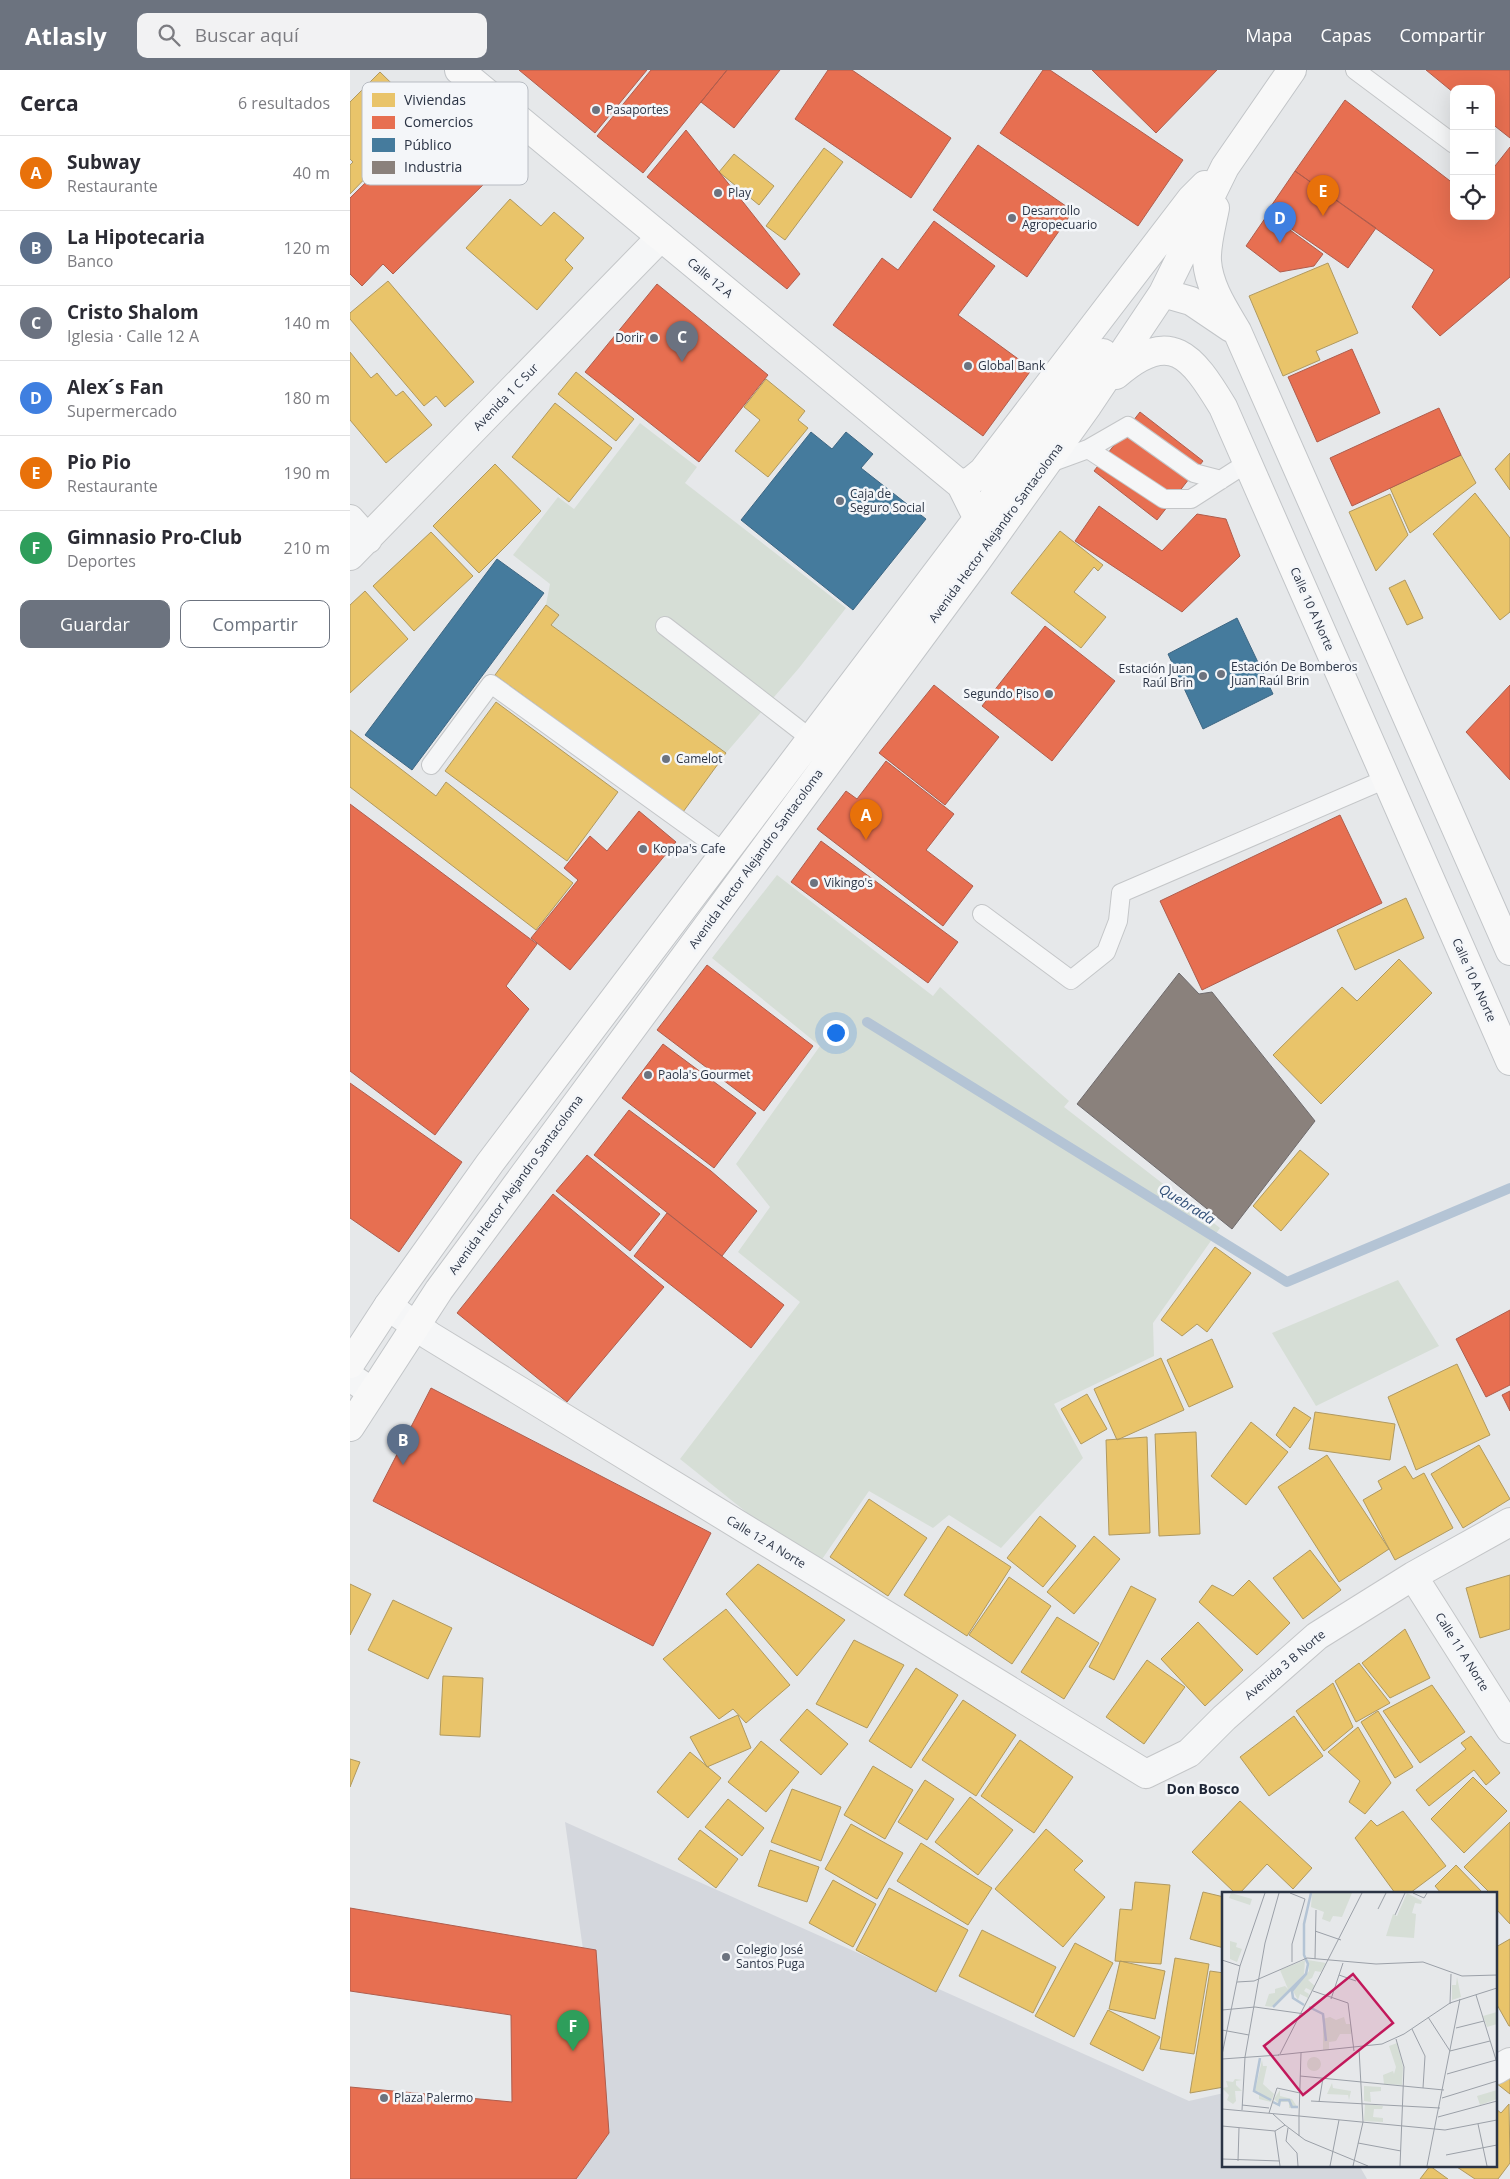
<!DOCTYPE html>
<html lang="es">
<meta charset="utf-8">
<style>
body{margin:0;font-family:"Open Sans",sans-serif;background:#f2f2f3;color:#2b2b33}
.controls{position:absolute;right:15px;top:15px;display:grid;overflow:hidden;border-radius:10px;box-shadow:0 5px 20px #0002}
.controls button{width:45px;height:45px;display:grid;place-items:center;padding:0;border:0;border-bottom:1px solid #e1e1e2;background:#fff;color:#2b2b33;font:25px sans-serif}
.you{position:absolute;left:485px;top:962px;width:18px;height:18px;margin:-12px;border:4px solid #fff;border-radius:50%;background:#1a73e8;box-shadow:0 0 0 8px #1a73e833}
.badge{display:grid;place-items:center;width:32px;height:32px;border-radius:50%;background:#6c737f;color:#fff;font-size:16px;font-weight:700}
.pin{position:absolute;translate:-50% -41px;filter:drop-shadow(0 1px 2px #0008)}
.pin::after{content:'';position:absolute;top:26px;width:18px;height:15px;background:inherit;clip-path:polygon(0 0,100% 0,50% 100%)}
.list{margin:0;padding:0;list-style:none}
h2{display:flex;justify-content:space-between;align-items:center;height:65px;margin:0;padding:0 20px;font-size:21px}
h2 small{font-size:16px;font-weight:400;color:#7c7c81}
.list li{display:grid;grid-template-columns:32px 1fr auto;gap:15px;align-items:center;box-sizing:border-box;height:75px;padding:0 20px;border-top:1px solid #e1e1e2}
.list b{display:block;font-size:19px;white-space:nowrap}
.list p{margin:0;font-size:16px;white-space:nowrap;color:#7c7c81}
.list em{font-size:16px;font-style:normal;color:#7c7c81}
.actions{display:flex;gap:10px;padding:15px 20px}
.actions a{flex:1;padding:11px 0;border:1px solid #6c737f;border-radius:10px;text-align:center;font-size:18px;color:#6c737f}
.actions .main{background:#6c737f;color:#fff}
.icon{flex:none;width:28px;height:28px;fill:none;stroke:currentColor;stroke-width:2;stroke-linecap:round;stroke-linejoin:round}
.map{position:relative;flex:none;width:1160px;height:2109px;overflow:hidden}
header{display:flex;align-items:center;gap:30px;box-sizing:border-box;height:70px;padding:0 25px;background:#6c737f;color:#fff}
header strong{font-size:24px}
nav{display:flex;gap:28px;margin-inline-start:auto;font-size:18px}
.search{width:350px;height:45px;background:#f2f2f3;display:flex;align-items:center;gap:12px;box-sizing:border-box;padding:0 18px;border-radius:10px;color:#7c7c81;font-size:19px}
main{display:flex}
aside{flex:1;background:#fff}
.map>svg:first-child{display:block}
.built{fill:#d4d7dd}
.green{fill:#d6ded6}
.homes{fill:#e9c46a;stroke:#b0995f}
.shops{fill:#e76f51;stroke:#af5d4d}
.public{fill:#457b9d;stroke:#3d6683}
.industry{fill:#8a817c;stroke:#6e6a6c}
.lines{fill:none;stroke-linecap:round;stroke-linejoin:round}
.stream{stroke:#b4c4d5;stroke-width:10}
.lane-casing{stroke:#c4c6c8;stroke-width:20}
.street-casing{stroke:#c4c6c8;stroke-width:30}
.primary-casing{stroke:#c2c5c8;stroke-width:30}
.lane{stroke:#f5f6f7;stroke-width:18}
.street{stroke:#f5f6f7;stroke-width:28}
.primary{stroke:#f8f8f8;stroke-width:28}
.poi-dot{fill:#6c737f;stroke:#f4f6f9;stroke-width:2}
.labels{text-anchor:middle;stroke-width:5;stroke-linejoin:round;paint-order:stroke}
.poi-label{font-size:12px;fill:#2b3445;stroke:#f4f6f9;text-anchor:start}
.street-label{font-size:12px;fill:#2b3445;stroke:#f4f6f9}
.water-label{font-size:14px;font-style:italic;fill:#34527a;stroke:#f4f6f9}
.neighbourhood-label{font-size:14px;font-weight:bold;fill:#1d2536;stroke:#f4f6f9}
.inset-river{fill:none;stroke:#b4c4d5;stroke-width:2.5}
.inset-road{fill:none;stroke:#9ba0a8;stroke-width:1}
.view{fill:#c2185b;fill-opacity:0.15;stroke:#c2185b;stroke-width:2.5}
.inset-edge{fill:none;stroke:#2b3445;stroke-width:2.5}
.key{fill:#f4f6f9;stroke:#b8bcc3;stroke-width:1}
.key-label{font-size:14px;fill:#2b3445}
</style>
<header>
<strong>Atlasly</strong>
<div class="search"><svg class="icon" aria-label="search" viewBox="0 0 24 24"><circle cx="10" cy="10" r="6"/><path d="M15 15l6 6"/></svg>Buscar aquí</div>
<nav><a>Mapa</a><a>Capas</a><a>Compartir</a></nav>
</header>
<main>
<aside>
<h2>Cerca<small>6 resultados</small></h2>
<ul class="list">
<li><span class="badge" style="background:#e8710a">A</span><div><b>Subway</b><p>Restaurante</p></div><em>40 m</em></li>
<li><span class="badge" style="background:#5c6f8a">B</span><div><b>La Hipotecaria</b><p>Banco</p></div><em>120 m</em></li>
<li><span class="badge" style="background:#6b7280">C</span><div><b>Cristo Shalom</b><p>Iglesia · Calle 12 A</p></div><em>140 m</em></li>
<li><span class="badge" style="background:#3f7fe0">D</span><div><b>Alex´s Fan</b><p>Supermercado</p></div><em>180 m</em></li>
<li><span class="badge" style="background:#e8710a">E</span><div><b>Pio Pio</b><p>Restaurante</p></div><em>190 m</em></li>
<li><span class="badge" style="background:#2e9e5b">F</span><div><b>Gimnasio Pro-Club</b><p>Deportes</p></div><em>210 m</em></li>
</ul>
<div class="actions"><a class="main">Guardar</a><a>Compartir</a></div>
</aside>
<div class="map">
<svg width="1160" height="2109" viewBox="0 0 1160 2109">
<rect width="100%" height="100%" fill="#e6e8ea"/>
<path class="built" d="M215,1752L839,2031L874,2023V2095H1009L1017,2109H226L259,2063Z"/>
<path class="green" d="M290,353L347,397L335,413L496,538L449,598L376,683L201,555L209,545L196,535L200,514L163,485L208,427L224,439Z
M427,805L583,926L590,917L719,1031L714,1037L870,1158L803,1253L804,1286L704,1334L733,1388L651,1478L599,1445L583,1458L519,1421L466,1498L330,1389L450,1232L388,1182L420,1137L386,1094L470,976L362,888Z
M1048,1210L1089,1276L966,1336L922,1263Z"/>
<path class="homes" d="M30,2L75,46L0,124V95L3,92L0,89V32Z
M474,78L493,92L435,170L416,156Z
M384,84L424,116L409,135L369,102Z
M160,129L191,156L204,142L234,168L215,190L223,198L187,240L116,178Z
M978,193L1008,263L966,281L970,290L933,306L899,226Z
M38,211L124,312L95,337L86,326L74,336L0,249V243Z
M0,282L21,308L27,303L46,326L53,321L82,355L36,393L0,350Z
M226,302L284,349L266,371L208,324Z
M416,309L455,341L448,350L458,358L418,407L385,381L410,350L394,337Z
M205,333L262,378L219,432L162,387Z
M1160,383V420L1145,399Z
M1111,385L1126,413L1060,463L1040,418Z
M145,394L191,441L129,503L83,456Z
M1125,423L1160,468V542L1150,550L1083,464Z
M1040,424L1058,465L1026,501L999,442Z
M710,461L753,495L748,501L744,497L724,522L756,547L731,578L661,523Z
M81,462L123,506L64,561L23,516Z
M1055,510L1073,548L1057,555L1039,518Z
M15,521L58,569L0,623V535Z
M196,535L209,545L201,555L376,683L333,742L145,605Z
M146,632L268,722L217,791L95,701Z
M0,660L86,726L96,712L223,813L186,860L0,717Z
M1056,828L1074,868L1005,900L987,860Z
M1049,889L1082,923L971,1034L923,985L992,917L1007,931Z
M950,1080L979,1104L931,1161L903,1136Z
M865,1177L901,1203L857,1262L847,1254L832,1266L811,1250Z
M862,1269L883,1317L839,1337L817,1290Z
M811,1288L834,1340L767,1370L744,1319Z
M1107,1294L1140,1365L1066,1400L1038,1327Z
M737,1324L757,1359L731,1374L711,1339Z
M944,1337L961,1348L940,1378L926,1365Z
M965,1342L1045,1354L1040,1390L959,1379Z
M901,1352L938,1382L896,1435L861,1406Z
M846,1362L850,1464L809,1466L805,1364Z
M797,1367L800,1463L759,1465L756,1370Z
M1129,1375L1160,1429L1113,1458L1081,1404Z
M977,1385L1039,1479L989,1512L928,1417Z
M1055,1396L1063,1409L1074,1403L1103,1458L1045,1490L1013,1430L1032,1419L1028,1411Z
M519,1429L577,1468L538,1526L480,1487Z
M690,1446L726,1476L693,1517L657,1488Z
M598,1456L661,1497L617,1566L554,1525Z
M744,1466L770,1489L724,1544L697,1522Z
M960,1480L991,1520L953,1549L923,1508Z
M408,1494L495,1550L447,1606L376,1524Z
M1160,1505V1559L1130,1568L1116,1518Z
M659,1507L701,1536L662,1594L619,1565Z
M899,1510L940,1553L907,1585L849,1532L862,1515L883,1526Z
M0,1514L21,1524L0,1565Z
M781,1516L806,1529L764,1610L739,1597Z
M43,1530L102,1558L78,1609L18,1580Z
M376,1539L440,1615L396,1653L383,1639L369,1649L313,1589Z
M707,1547L749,1573L714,1629L671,1602Z
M848,1552L893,1600L855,1636L811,1589Z
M1055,1559L1080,1608L1040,1628L1012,1593Z
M504,1570L554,1595L517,1658L466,1634Z
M797,1590L835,1617L794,1674L756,1647Z
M1009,1593L1040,1633L1006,1652L985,1611Z
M566,1598L608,1625L561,1698L519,1671Z
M93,1606L133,1608L130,1667L90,1665Z
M983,1613L1003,1657L974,1681L946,1641Z
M1082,1615L1115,1662L1070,1693L1033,1641Z
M613,1630L666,1665L626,1726L572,1690Z
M457,1639L498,1674L471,1705L430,1670Z
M1028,1641L1063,1697L1045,1708L1011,1652Z
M388,1645L401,1678L357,1697L340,1667Z
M944,1646L973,1686L919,1726L890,1687Z
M1008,1657L1041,1713L1015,1744L999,1732L1010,1711L978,1682Z
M1121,1666L1150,1703L1136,1715L1124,1700L1079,1736L1066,1720L1116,1679L1111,1673Z
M670,1670L723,1707L684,1763L631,1726Z
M411,1671L449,1702L416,1742L378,1712Z
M340,1682L371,1708L338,1748L307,1722Z
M0,1689L10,1692L0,1717Z
M523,1696L563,1720L535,1769L494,1745Z
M1123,1707L1157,1741L1114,1783L1081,1749Z
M575,1710L604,1729L577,1770L548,1752Z
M442,1719L491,1737L471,1791L421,1772Z
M620,1727L663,1760L628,1805L585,1772Z
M378,1729L414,1758L392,1786L355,1757Z
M890,1731L962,1798L943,1819L917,1794L890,1823H885L842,1782Z
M1053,1741L1096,1796L1060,1823H1045L1005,1768L1021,1750L1027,1756Z
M1160,1752V1854L1146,1839V1823H1140L1114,1797Z
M501,1754L553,1783L527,1829L475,1799Z
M696,1759L733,1791L724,1800L755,1827L713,1877L645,1819Z
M350,1760L388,1789L366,1818L328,1789Z
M571,1773L642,1818L618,1855L547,1811Z
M420,1780L469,1797L457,1832L408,1816Z
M1106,1795L1133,1823H1091L1085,1816Z
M483,1810L526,1834L503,1877L459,1853Z
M785,1812L820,1815L811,1894L765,1891L770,1839L782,1840Z
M539,1818L618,1860L586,1922L506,1880Z
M853,1822L874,1827V1878L840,1869Z
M632,1860L706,1897L683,1943L609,1906Z
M1160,1869V1956H1159L1146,1933V1877Z
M725,1873L763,1893L724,1967L685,1946Z
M825,1888L859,1894L844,1984L810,1979Z
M770,1891L815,1901L805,1949L759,1939Z
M860,1901L874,1903V2017L840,2023Z
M758,1940L810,1967L793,2001L740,1974Z
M1160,2002V2024L1146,2013Z
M1159,2034L1160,2093L1148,2109H1125L1104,2095H1146V2039L1151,2043Z
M1080,2096L1098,2109H1070Z"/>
<path class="shops" d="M169,0H297L245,63Z
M301,0H377L293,103L247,66Z
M377,0H430L384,58L351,32Z
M478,0H502L601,68L561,128L445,49Z
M693,0H700L833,90L788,156L650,63Z
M742,0H867L806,63Z
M1076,0H1160V68L1141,53V19H1104V23Z
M995,30L1104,114V146H1141V101L1160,77V207L1090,266L1062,237L1084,200L945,101Z
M85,44L144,104L43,204L33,194L12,216L0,204V128Z
M336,60L450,204L437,219L297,107Z
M628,75L723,141L677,207L583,140Z
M945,101L1026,158L998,198L917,142Z
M918,144L973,184L964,196L930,202L896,176Z
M584,151L645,196L608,245L682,299L633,366L483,255L532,188L548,200Z
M307,214L418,305L349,392L235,302Z
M1002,279L1030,343L967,372L938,307Z
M1089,338L1111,385L1002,436L980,388Z
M790,342L853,391L807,450L744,401Z
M749,436L812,481L847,444L876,449L890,486L832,542L725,471Z
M695,556L765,611L702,691L632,636Z
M584,615L649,667L595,735L529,683Z
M1160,615V710L1116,662Z
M536,691L604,744L576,780L623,816L593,856L467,759L496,721L507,729Z
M0,734L187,874L156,916L179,939L85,1065L0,1001Z
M289,741L326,772L220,900L181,868L228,810L214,798L240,766L257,781Z
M990,745L1032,833L852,920L810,831Z
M471,771L608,872L578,913L441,812Z
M357,895L463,976L414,1041L307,960Z
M313,974L406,1043L364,1098L272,1028Z
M0,1013L112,1092L49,1182L0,1148Z
M279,1040L361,1101L407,1141L372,1186L244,1085Z
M237,1085L310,1144L280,1181L206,1121Z
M203,1124L314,1217L217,1332L107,1243Z
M317,1143L434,1235L401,1278L284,1186Z
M1160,1240V1315L1136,1327L1106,1269Z
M81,1318L361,1463L303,1576L23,1431Z
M1160,1321V1341L1152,1325Z
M0,1838L246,1880L259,2063L226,2109H0V2017L162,2032L161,1945L0,1921Z"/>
<path class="public" d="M461,362L482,379L496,362L523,384L511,398L576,449L503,540L391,450Z
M147,489L194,523L62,700L15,665Z
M887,548L923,624L853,659L818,584Z"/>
<path class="industry" d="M829,903L849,924L862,922L965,1051L882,1159L727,1034Z"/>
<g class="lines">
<path class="stream" d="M517,952L937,1212L1160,1118"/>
<g class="lane-casing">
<path id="lane" d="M1005,0L1104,74
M738,379L778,356L844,403L871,410
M697,394L738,379L814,429H841L897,393
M315,556L460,668
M81,695L141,614L374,782
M632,844L721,910L756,882L768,851L771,823L1036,709"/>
</g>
<g class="street-casing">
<path id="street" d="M0,449L18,469
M0,486L311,167
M38,1236L80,1266L796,1704L839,1683L874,1648L967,1566L1063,1506L1160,1452
M0,1307L22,1322
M1063,1506L1160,1659
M1146,2000L1160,1992"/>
</g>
<g class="primary-casing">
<path id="primary" d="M109,0L611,415L627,447
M865,138C862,154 856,174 857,191C859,217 874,239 887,261L1160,881
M813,223L841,231L881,258
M766,305C821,257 842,286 873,337L1160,991
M611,415L622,410L633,401L841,129L855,115
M0,1294L38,1236L140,1093L753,283
M0,1357L89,1220L626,492L738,335L813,223L875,97L942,0"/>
</g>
<use href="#lane" class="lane"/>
<use href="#street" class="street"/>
<use href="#primary" class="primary"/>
</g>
<g class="poi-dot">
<circle cx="246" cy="40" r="5"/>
<circle cx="368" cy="123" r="5"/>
<circle cx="662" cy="148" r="5"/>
<circle cx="304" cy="268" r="5"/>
<circle cx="618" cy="296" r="5"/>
<circle cx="490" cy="431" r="5"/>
<circle cx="871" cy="604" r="5"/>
<circle cx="853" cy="606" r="5"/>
<circle cx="699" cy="624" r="5"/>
<circle cx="316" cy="689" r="5"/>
<circle cx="293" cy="779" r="5"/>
<circle cx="464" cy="813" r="5"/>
<circle cx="298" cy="1005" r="5"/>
<circle cx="376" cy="1887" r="5"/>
<circle cx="34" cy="2028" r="5"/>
</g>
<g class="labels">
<g class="poi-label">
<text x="256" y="44">Pasaportes</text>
<text x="378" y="127">Play</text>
<text x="672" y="145">Desarrollo<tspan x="672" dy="14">Agropecuario</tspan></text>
<text x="294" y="272" text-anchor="end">Dorir</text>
<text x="628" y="300">Global Bank</text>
<text x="500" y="428">Caja de<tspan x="500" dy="14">Seguro Social</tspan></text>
<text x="881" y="601">Estación De Bomberos<tspan x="881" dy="14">Juan Raúl Brin</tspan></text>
<text x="843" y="603" text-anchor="end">Estación Juan<tspan x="843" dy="14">Raúl Brin</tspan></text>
<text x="689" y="628" text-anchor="end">Segundo Piso</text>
<text x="326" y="693">Camelot</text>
<text x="303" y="783">Koppa's Cafe</text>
<text x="474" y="817">Vikingo's</text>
<text x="308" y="1009">Paola's Gourmet</text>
<text x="386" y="1884">Colegio José<tspan x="386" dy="14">Santos Puga</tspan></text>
<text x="44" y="2032">Plaza Palermo</text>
</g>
<g class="street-label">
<text transform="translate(360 208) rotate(40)" y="4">Calle 12 A</text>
<text transform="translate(156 327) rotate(-46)" y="4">Avenida 1 C Sur</text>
<text transform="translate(646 463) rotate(-54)" y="4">Avenida Hector Alejandro Santacoloma</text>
<text transform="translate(962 539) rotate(66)" y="4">Calle 10 A Norte</text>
<text transform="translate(406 789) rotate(-54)" y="4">Avenida Hector Alejandro Santacoloma</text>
<text transform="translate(1124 910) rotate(66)" y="4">Calle 10 A Norte</text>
<text transform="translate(166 1115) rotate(-54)" y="4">Avenida Hector Alejandro Santacoloma</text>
<text transform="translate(416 1472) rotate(31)" y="4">Calle 12 A Norte</text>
<text transform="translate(1112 1582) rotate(58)" y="4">Calle 11 A Norte</text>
<text transform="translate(935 1595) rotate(-40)" y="4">Avenida 3 B Norte</text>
</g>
<g class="water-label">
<text transform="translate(837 1134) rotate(32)" y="5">Quebrada</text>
</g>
<g class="neighbourhood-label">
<text x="853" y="1724">Don Bosco</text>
</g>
</g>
<g transform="translate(872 1822)">
<rect width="275" height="275" fill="#e6e8ea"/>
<path d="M9,1L30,7L28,13L7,6ZM90,1H130L120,25L111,24L108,30L100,27L102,20L89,15ZM185,1L200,9L199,12L193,11L190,21L194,22L192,46L164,44L171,22L175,24ZM8,49L15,51L14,55L20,57L15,70L8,67ZM83,68L82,82L50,115L43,114L47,102L53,101V97L63,94L66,97L58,78ZM86,68L104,71L99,80L93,79L90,86L86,88L93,94L90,99L84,96L82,99L87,102L86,106L78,102L76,108L71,99L87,79ZM235,85L239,105L230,108V93H234ZM275,120V132L265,135L261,124ZM108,125L114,128L122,125L124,132H129V142H118L114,149L107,150V158H101V127ZM175,151L181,175L180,193L162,192L161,183L171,179L172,182L174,175L167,154ZM85 172a7 7 0 1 1 14 0a7 7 0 1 1-14 0ZM40,168L41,174H45L41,192L52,202L49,210L37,207V200L33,199ZM13,187L20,188L14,189V193L20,199H13L14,209L11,212L5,208L7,203L0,196L6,195L4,189L11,190ZM110,191L111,196L129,199L127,208L126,203L105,202ZM142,194L159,195V199L148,200L149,210L142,209ZM58,198V204L70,207L76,216H67V210H58L57,214L51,211H56L52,207ZM275,198V207L258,213L255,204ZM143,212L161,214L160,217H152L151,225L161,226V230L142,229Z" fill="#d6ded6"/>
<path class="inset-river" d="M82,113L71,106L70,99L84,82L86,72L82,63V32L89,1M51,115L84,82M87,115L101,122L104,149M38,166L32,199L49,208M51,210L57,213L58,208H67L70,215H76"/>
<path class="inset-road" d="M68,1L83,7L70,52V70M191,1L202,6L205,1M156,17L164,1M173,23L183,1M93,39L119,48M93,67L94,18M0,68L18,74M117,83L134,89M15,90L32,89L85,66L154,72L201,70L240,84L275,83M91,99L126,111L132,159M254,103L275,171M109,107L121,71M228,112L229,82M0,118L33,115L83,122M206,125L228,159L268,149M234,136L262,129M190,137L203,164L201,196M0,138L27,143M174,147L182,175L178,274M58,162L140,1M0,163L18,74L43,1M56,163L160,152L182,142L228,111L275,96M23,165L43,51L57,1M0,167L57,163M225,182L274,168M78,184L222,198M220,206L275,189M89,209L218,216M97,210L101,186M20,213L47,216M0,217L77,224L79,161M20,218L23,165M47,221L55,196L78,201M51,222L63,233M216,225L275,209M256,232L265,274M0,234L53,239L63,233L83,248L146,274M66,236L64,249L75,261L76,274M53,239L58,274M77,244V224L223,238L275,228M136,251L179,259M224,263L275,253M0,267L58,269M16,269L17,236M108,274L117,228M131,274L141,230L137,157M205,274L238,107"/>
<path class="view" d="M131,82L171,131L81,203L42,154Z"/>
<rect width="275" height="275" class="inset-edge"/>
</g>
<rect x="12" y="12" width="166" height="103" rx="8" class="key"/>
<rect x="22" y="23" width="23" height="14" fill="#e9c46a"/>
<rect x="22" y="46" width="23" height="13" fill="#e76f51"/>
<rect x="22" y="68" width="23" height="14" fill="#457b9d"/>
<rect x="22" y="91" width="23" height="13" fill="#8a817c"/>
<g class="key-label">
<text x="54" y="35">Viviendas</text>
<text x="54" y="57">Comercios</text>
<text x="54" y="80">Público</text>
<text x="54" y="102">Industria</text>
</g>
</svg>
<div class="controls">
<button>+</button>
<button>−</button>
<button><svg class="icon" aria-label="locate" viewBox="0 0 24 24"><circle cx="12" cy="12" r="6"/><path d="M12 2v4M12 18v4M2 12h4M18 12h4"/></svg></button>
</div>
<div class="you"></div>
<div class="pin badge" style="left:516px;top:770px;background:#e8710a">A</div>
<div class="pin badge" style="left:53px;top:1395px;background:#5c6f8a">B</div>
<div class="pin badge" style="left:332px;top:292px;background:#6b7280">C</div>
<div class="pin badge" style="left:930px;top:173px;background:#3f7fe0">D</div>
<div class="pin badge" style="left:973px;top:146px;background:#e8710a">E</div>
<div class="pin badge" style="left:223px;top:1981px;background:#2e9e5b">F</div>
</div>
</main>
